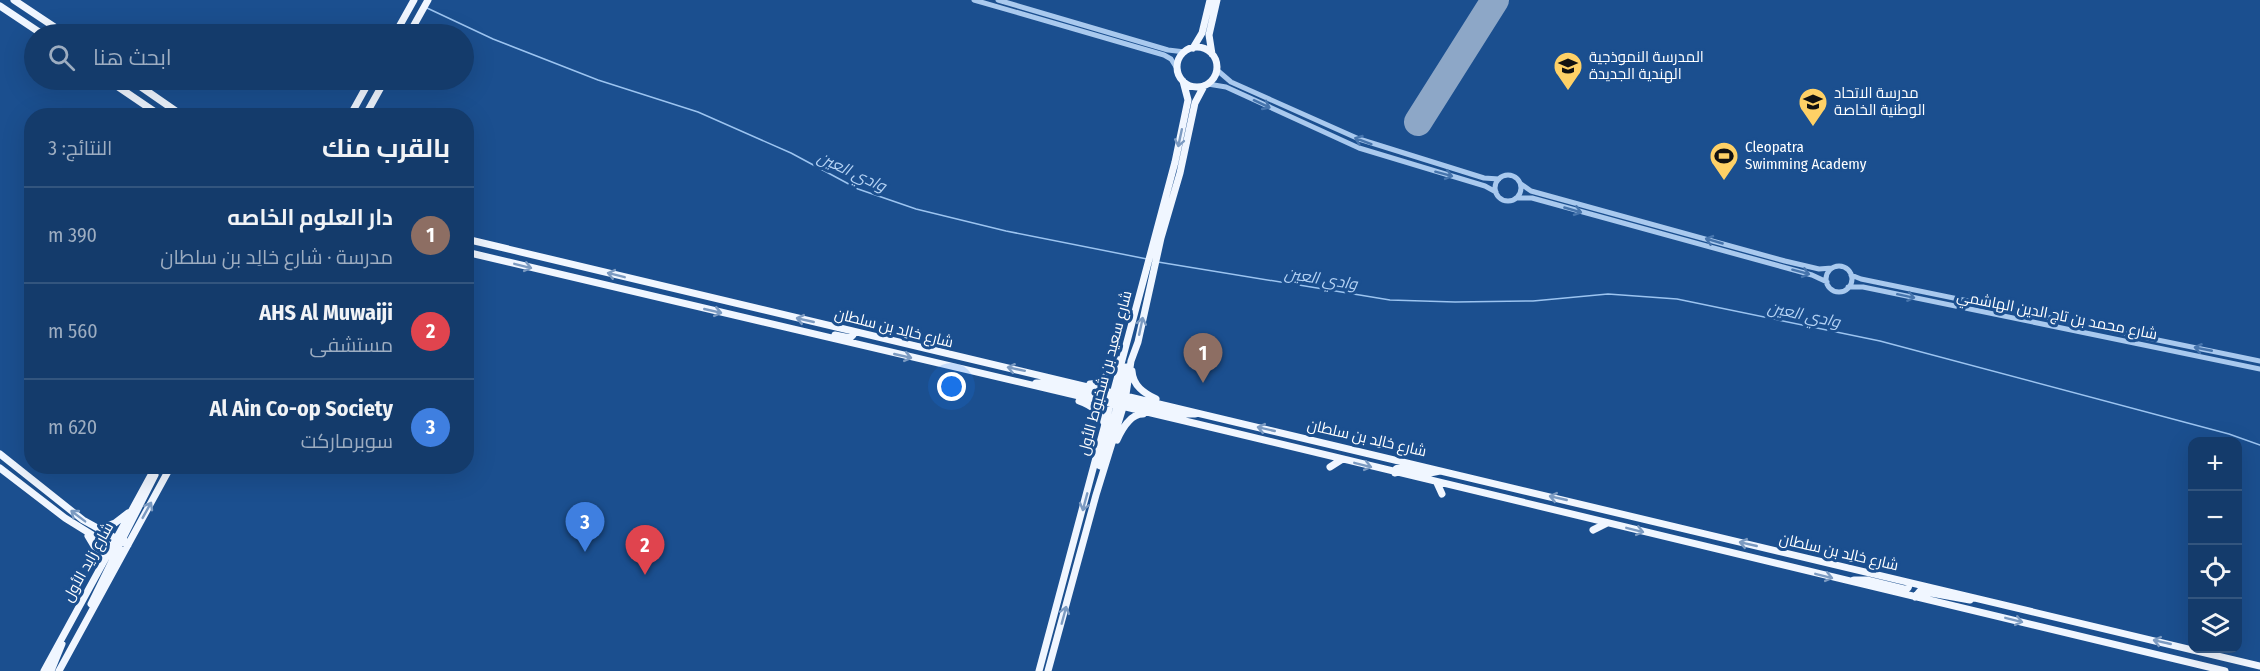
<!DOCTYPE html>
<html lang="ar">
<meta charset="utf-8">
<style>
body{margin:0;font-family:"Fira Sans Condensed",Cairo,sans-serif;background:#1d4271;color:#f1f3f6;direction:rtl}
.controls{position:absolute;right:18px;bottom:18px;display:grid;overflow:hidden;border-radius:12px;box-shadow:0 6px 24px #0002}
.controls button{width:54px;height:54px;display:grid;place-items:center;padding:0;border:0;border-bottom:2px solid #33557e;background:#143b6b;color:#f1f3f6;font:30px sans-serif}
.you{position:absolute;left:952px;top:387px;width:21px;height:21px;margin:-15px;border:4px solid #fff;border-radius:50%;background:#1a73e8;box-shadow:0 0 0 9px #1a73e833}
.badge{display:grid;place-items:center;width:39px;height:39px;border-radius:50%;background:#95b2f1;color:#fff;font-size:20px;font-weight:700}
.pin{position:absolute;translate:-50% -50px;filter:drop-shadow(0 2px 3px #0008)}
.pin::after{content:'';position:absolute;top:32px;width:21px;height:18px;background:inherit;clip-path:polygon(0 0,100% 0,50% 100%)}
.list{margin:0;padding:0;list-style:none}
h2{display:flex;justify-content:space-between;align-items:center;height:78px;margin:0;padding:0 24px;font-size:26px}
h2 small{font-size:20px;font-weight:400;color:#9dadc1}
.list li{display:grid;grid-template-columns:39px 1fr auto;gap:18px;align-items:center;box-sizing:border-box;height:96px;padding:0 24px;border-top:2px solid #33557e}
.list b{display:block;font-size:22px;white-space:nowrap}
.list p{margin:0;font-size:20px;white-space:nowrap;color:#9dadc1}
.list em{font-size:20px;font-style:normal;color:#9dadc1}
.icon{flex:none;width:33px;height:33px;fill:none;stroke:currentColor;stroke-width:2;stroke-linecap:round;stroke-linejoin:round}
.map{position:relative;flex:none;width:2260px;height:671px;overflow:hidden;direction:ltr}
.search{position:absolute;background:#143b6b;box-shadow:0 6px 24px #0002;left:24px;top:24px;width:450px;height:66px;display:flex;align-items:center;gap:15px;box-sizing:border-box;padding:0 21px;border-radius:33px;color:#9dadc1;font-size:22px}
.panel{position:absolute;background:#143b6b;box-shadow:0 6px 24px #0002;left:24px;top:108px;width:450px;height:366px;border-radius:24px;direction:rtl}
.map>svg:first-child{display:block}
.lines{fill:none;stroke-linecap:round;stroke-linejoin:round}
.stream{stroke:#9cc4f0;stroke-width:1.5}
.runway{stroke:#8da7c7;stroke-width:28}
.minor{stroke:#a9c9ee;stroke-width:5}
.major{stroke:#f0f6ff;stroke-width:7}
.oneway{stroke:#4674ac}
.oneway2{stroke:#7b9ac1}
.labels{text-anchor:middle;stroke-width:6;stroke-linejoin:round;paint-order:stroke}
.poi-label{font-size:15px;fill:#fff;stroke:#1b4f8f;text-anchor:start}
.street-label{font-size:15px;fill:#fff;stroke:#1b4f8f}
.water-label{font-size:16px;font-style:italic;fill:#b5d3f5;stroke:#1b4f8f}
</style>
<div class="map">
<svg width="2260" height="671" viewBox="0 0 2260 671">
<rect width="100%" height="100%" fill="#1b4f8f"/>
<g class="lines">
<path class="stream" d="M427,8L493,39L598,80L698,112L791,153L858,189L916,209L1006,231L1147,259
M1158,262L1390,300L1455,302L1533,301L1608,294L1677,299L1880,341L2229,434L2260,445"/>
<path class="runway" d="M1418,122L1495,0"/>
<path class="minor" d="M974,0L1164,55L1171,59L1178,70
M998,0L1168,50L1185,52
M1217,70L1231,82L1359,139L1484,178L1499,179
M1208,84L1226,87L1359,148L1485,186L1496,192
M1495 188a13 13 0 1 1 26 0a13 13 0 1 1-26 0Z
M1521,184L1531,191L1785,261L1819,269L1832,268
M1516,198H1532L1812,275L1827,282
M1826 279a13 13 0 1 1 26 0a13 13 0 1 1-26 0Z
M1851,275L1861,279L2260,361
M1848,287H1863L2260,369"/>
<path class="major" d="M14,0L65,34
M0,6L42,34
M395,34L414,0
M409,34L428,0
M1177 67a20 20 0 1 1 40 0a20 20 0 1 1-40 0Z
M1193,48L1202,33L1210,0
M1212,54L1209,35L1217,0
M108,80L161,116
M131,80L183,116
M350,116L370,80
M365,116L385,80
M466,239L2260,666
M466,252L1185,421L2225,671
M835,335L850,338L853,335L851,331
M1132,371C1133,386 1144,393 1156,399
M1036,383H1046L1116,399
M1090,384L1100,383L1119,360
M1119,397L1126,367
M1120,400L1181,414H1195
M1079,401C1091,405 1101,413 1105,425
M1117,440C1122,429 1130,414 1143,414
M0,454L83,520L128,545
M1100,466L1119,400L1114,392
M1330,467L1341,460
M0,468L65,518L123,554
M1395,473L1396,469L1400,467L1430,473L1440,471
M1437,483L1442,494
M98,529L115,523L128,513
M1593,530L1607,523
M88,536L100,556L101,566
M128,544L125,542L123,538L155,475
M1854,580H1867L1904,589L1908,588L1910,583
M1915,597L1920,591L1970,600
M91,604L119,547
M44,671L156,466
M51,671L62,644
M59,671L171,466
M1039,671L1175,162L1188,100L1183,81
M1048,671L1096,495L1125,401L1131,361L1138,342L1161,238L1180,173L1195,103L1204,86"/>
</g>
<defs><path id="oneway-shaft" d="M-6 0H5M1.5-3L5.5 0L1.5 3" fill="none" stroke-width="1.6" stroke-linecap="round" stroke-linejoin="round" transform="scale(1.5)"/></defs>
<g class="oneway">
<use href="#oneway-shaft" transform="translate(1262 104) rotate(25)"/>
<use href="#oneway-shaft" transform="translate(1363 141) rotate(-159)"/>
<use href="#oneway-shaft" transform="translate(1444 174) rotate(15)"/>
<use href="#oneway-shaft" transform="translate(1573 210) rotate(16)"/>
<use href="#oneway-shaft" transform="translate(1714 241) rotate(-164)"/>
<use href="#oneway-shaft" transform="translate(1801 272) rotate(15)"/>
<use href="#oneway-shaft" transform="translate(1906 296) rotate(12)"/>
<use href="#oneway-shaft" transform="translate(2203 349) rotate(-169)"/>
</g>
<g class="oneway2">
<use href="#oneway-shaft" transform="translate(1180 138) rotate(102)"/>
<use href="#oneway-shaft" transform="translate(523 266) rotate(14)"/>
<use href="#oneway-shaft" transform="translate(616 275) rotate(-166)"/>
<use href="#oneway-shaft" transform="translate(713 311) rotate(13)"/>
<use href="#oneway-shaft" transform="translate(805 320) rotate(-167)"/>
<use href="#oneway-shaft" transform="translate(1141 326) rotate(-78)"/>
<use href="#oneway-shaft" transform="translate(903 356) rotate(13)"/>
<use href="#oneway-shaft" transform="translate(1016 369) rotate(-168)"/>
<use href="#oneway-shaft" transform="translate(1266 429) rotate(-167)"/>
<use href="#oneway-shaft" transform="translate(1363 465) rotate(14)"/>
<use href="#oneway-shaft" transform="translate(1558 498) rotate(-167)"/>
<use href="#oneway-shaft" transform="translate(1085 502) rotate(105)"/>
<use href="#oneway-shaft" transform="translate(147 510) rotate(-61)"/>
<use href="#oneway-shaft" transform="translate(78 516) rotate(-143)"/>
<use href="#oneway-shaft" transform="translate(1635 530) rotate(14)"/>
<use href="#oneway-shaft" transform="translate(1748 544) rotate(-167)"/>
<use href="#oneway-shaft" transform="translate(1824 576) rotate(14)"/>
<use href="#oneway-shaft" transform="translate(1064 615) rotate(-75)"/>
<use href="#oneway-shaft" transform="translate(2014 620) rotate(14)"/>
<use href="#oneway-shaft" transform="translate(2162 642) rotate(-167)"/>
</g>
<defs>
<g id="school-pin" transform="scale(1.5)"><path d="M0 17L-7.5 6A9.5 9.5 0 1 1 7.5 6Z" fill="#ffd166" stroke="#1b4f8f"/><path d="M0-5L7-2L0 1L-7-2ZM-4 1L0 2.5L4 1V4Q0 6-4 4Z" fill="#111"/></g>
<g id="stadium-pin" transform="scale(1.5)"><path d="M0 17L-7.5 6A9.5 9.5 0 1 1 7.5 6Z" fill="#ffd166" stroke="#1b4f8f"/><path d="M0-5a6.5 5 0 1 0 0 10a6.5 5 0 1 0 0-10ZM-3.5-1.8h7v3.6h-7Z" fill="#111"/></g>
</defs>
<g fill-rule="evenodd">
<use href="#school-pin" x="1568" y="66"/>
<use href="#school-pin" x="1813" y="102"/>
<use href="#stadium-pin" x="1724" y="156"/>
</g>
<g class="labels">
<g class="poi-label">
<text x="1589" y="62">المدرسة النموذجية<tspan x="1589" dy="17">الهندية الجديدة</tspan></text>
<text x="1834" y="98">مدرسة الاتحاد<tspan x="1834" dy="17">الوطنية الخاصة</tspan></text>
<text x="1745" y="152">Cleopatra<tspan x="1745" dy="17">Swimming Academy</tspan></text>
</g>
<g class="street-label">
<text transform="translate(2057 315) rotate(11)" y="5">شارع محمد بن تاج الدين الهاشمي</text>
<text transform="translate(894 328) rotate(14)" y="5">شارع خالِد بن سلطان</text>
<text transform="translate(1105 373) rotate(-75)" y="5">شارع سعيد بن شخبوط الأول</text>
<text transform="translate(1367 438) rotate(13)" y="5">شارع خالِد بن سلطان</text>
<text transform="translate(1839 552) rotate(13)" y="5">شارع خالِد بن سلطان</text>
<text transform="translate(88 562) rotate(-61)" y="5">شارع زايد الأول</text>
</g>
<g class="water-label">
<text transform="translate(852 171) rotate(25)" y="6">وادي العين</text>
<text transform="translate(1321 278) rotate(9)" y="6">وادي العين</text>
<text transform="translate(1804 314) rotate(12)" y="6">وادي العين</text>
</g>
</g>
</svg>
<div class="controls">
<button>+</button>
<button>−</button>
<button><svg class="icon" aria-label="locate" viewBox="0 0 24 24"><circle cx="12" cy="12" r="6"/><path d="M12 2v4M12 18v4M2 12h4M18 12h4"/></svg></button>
<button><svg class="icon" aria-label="layers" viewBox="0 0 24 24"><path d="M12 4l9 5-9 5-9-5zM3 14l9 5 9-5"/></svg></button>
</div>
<div class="you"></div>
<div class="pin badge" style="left:1203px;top:383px;background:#8d6e63">1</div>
<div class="pin badge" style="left:645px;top:575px;background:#e0444e">2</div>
<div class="pin badge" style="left:585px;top:552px;background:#3f7fe0">3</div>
<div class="search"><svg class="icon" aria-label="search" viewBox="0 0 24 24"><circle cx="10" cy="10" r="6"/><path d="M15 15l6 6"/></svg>ابحث هنا</div>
<section class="panel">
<h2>بالقرب منك<small>النتائج: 3</small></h2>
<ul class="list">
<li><span class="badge" style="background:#8d6e63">1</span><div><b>دار العلوم الخاصه</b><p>مدرسة · شارع خالِد بن سلطان</p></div><em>390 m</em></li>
<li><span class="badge" style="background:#e0444e">2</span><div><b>AHS Al Muwaiji</b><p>مستشفى</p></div><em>560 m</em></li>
<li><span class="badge" style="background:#3f7fe0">3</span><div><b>Al Ain Co-op Society</b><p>سوبرماركت</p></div><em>620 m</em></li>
</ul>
</section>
</div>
